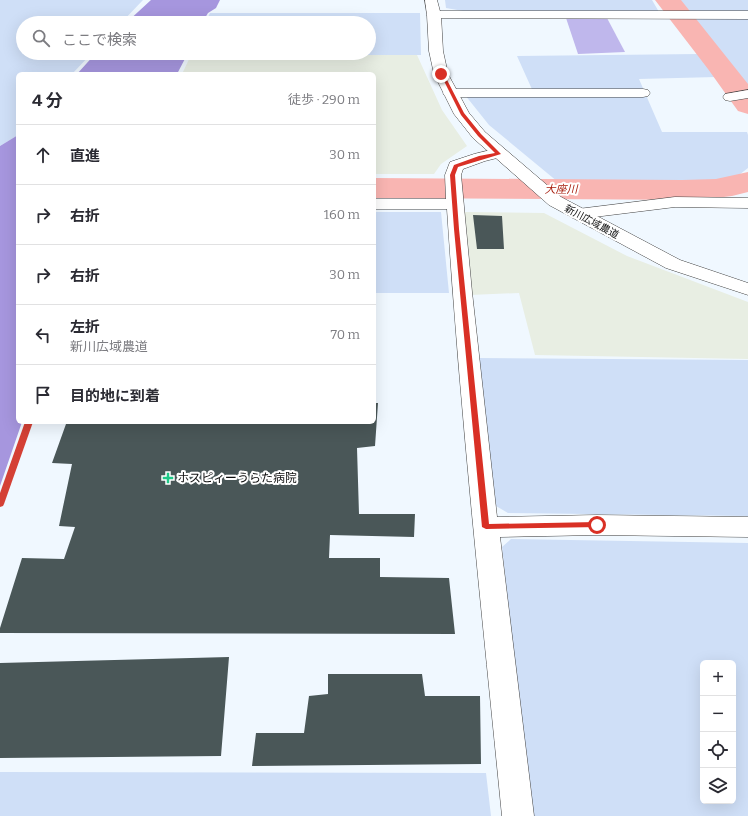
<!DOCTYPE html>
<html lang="ja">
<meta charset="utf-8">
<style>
body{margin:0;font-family:Bitter,"Noto Sans JP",serif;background:#f2f2f3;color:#2b2b33}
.controls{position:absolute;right:12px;bottom:12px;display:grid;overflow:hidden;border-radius:6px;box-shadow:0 4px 16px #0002}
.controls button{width:36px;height:36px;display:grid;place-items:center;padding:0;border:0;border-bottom:1px solid #e1e1e2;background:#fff;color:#2b2b33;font:20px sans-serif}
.stop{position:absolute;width:12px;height:12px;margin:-9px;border:3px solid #d93025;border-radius:50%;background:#fff}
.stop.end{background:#d93025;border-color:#fff;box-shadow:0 1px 4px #0008}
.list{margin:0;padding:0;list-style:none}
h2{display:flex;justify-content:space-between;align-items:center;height:52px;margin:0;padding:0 16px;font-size:17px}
h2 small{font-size:13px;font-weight:400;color:#7c7c81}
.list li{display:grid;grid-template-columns:26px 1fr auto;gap:12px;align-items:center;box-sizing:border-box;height:60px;padding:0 16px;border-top:1px solid #e1e1e2}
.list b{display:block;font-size:15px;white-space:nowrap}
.list p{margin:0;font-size:13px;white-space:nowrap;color:#7c7c81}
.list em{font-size:13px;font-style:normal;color:#7c7c81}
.icon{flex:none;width:22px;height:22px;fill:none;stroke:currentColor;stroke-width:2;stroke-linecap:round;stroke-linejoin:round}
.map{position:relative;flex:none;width:748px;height:816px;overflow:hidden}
.search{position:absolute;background:#fff;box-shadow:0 4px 16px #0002;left:16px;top:16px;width:360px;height:44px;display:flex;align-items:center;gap:10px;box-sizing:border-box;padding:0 14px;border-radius:22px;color:#7c7c81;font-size:15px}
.panel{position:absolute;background:#fff;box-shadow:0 4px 16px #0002;left:16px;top:72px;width:360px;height:352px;border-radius:6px}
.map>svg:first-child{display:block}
.industrial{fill:#e8eee3}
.farmland{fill:#cfdff7;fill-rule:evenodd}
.green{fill:#bfb7ec}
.forest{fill:#a696de}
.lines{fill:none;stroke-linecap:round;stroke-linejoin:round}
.stream{fill:#d44035;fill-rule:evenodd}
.river{fill:#f9b5b2;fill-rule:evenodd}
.building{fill:#4a5758}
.minor-casing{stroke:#424242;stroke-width:1}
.tertiary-casing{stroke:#424242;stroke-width:1}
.minor{fill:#fff;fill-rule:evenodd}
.tertiary{fill:#fff;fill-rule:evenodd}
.route{fill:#d93025}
.poi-dot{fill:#1fc787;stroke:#fff;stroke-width:1.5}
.labels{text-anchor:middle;stroke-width:4;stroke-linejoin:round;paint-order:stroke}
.far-street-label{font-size:10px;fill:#0f0f0f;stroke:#fff}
.far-water-label{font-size:11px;font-style:italic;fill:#a82010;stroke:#fff}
.poi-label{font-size:12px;fill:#0f0f0f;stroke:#fff;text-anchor:start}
</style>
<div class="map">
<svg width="748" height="816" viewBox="0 0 748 816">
<rect width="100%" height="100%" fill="#f0f8ff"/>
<path class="industrial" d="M191,55H417L442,110L467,146L441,164L434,174H374V74H182Z
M463,212L544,213L627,256L748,302V359L535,355L519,293L470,295Z"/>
<path class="farmland" d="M0,0H143L121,23H23V53H92L72,74H18V135L0,146Z
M445,0H652L659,12L463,11L446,8Z
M675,0H748V12H683Z
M210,13H420L421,55H191L192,53H369V23H205Z
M691,18H748V89H744Z
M698,54L716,77L639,79L662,132H747L748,135V168L735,178L704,184L558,182L489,125L465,95L535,96L517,56Z
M374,212H441L449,293H374Z
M478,358L748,360V516L508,513L496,506Z
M511,539L748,543V816H531L502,547ZM703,663H733V801H703Z
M0,772L486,773L491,816H0Z"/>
<path class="green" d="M566,18H607L625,52L578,54Z"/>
<path class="forest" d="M151,0H220L216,8L208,13L202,23H126Z
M96,53H188L177,74H77Z
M18,135V422H22L0,486V146Z"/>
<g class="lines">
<path class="stream" d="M25,422H33L4,504L3,506L0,507V493Z"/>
<path class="river" d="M655,0H681L748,84V114L738,111L708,69Z
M748,172V192L732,196L699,200L374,198V178L682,180L716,179Z"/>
</g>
<path class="building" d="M473,215L502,216L504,249H477Z
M374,403H378L375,446L357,448L359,514H415L414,537L330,535L329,558H380V577L449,578L455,634L0,633V628L22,558L64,559L75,527L59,526L72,464L52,463L66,424L122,422H374Z
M229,657L221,756L0,758V663Z
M328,674H422L425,696H480L481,764L252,766L256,733H304L309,696L328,694Z"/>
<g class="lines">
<g class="minor-casing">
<path id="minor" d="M434,11H748V19L429,18L427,15L429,12Z
M450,89H643L648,90L650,93L648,96L643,97H450L445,96L443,93L445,90Z
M748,90V98L730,101L725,100L723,97L725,94Z
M499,148L505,150L507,153L505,156L485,161L463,169L461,175L472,292L497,517L597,515L748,517V537L597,535L500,537L534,816H502C482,614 460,412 447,209H374V199H446L445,175L450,162L474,154Z
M675,197L748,198V208L675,207L578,219L572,218L569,214L572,210L578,209Z"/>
</g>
<g class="tertiary-casing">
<path id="tertiary" d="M425,0H437L441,15L443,51L448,74L469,113L485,132L561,197L680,260L748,283V295L666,268L549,205L473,138L454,114L434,74L429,51L427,15Z"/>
</g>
<use href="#minor" class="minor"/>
<use href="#tertiary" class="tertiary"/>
</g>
<path class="route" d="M440,73L444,74L464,113L481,134L501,154L458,167L455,175L459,229L489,524L597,522L601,525L600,527L486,529L482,527L454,229L450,175L454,165L479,156L495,153L478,136L461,115Z"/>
<path class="poi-dot" d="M166 472h4v4h4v4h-4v4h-4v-4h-4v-4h4z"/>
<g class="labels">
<g class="far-street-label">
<text transform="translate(592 221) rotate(28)" y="4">新川広域農道</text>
</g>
<g class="far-water-label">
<text x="561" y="193">大座川</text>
</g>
<g class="poi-label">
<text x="177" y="482">ホスピィーうらた病院</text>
</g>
</g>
</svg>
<div class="controls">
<button>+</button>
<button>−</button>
<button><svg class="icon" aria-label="locate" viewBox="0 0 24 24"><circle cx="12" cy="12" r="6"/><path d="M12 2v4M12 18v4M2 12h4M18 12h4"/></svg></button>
<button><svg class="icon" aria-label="layers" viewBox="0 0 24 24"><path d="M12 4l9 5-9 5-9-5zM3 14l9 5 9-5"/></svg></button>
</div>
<div class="stop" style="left:597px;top:525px"></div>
<div class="stop end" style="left:441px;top:74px"></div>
<div class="search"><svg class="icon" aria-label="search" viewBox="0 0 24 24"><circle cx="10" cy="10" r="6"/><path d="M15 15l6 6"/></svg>ここで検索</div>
<section class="panel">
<h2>4 分<small>徒歩 · 290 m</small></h2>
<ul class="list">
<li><svg class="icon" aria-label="ahead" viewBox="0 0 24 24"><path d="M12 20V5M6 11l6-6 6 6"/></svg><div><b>直進</b></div><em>30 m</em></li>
<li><svg class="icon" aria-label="right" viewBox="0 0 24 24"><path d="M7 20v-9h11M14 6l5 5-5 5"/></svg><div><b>右折</b></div><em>160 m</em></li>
<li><svg class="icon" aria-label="right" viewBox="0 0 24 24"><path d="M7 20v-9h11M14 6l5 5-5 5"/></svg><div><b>右折</b></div><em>30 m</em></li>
<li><svg class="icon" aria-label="left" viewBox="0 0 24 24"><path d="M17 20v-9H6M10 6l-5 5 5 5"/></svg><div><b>左折</b><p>新川広域農道</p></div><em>70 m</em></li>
<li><svg class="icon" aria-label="arrive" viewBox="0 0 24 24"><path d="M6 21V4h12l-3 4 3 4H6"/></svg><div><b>目的地に到着</b></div></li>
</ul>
</section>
</div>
